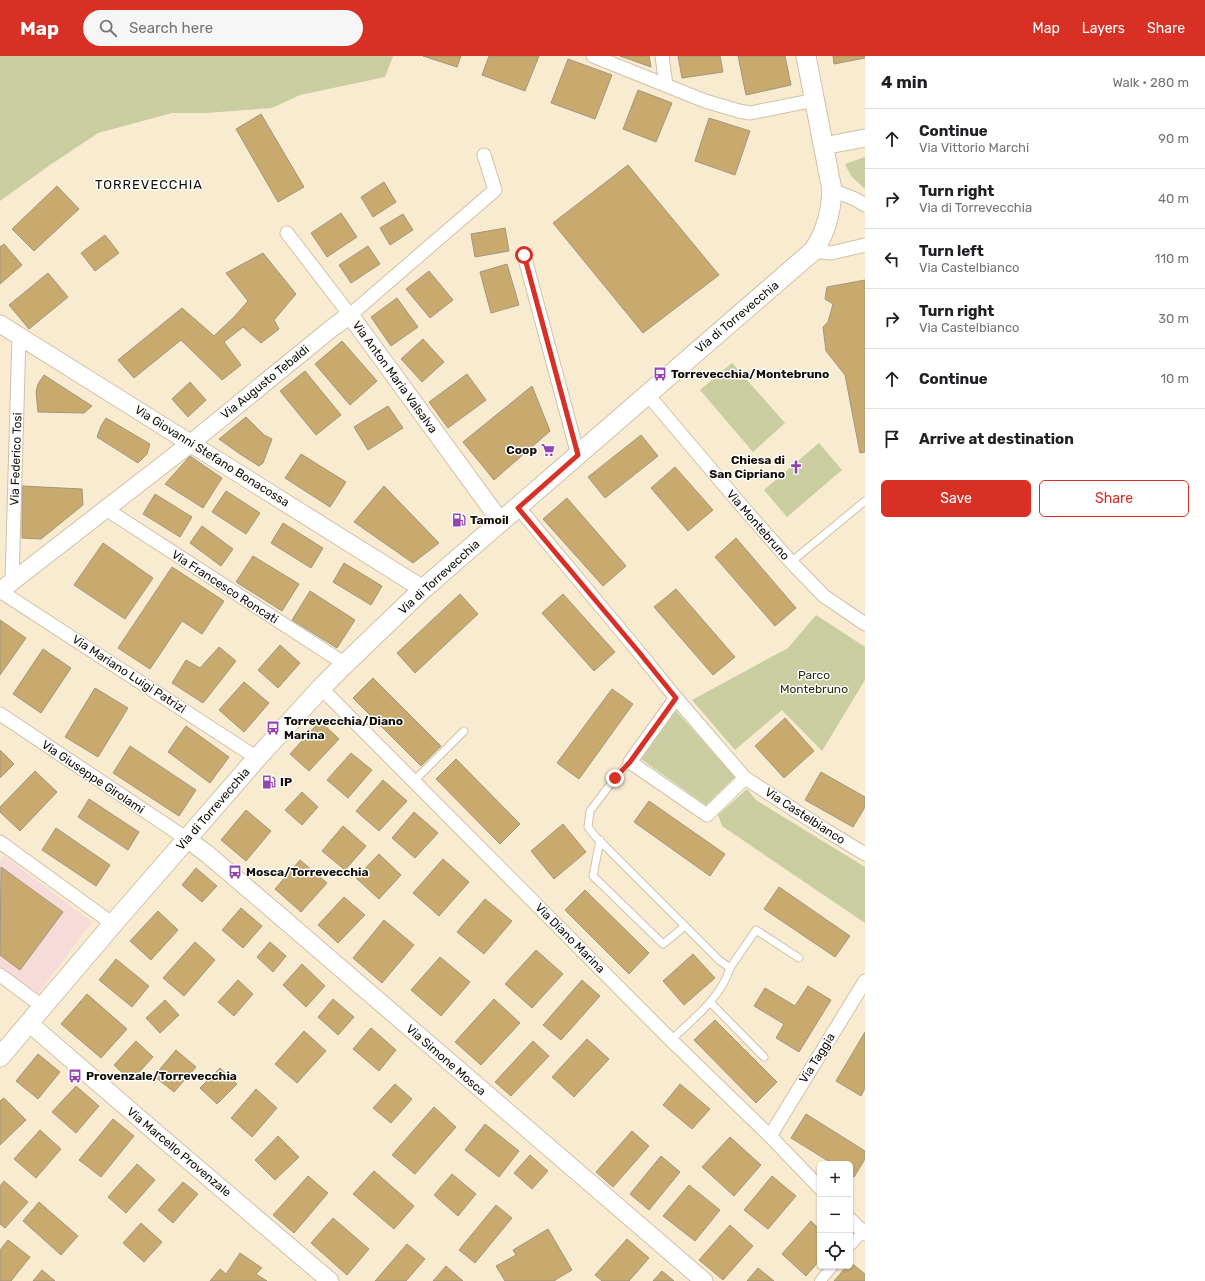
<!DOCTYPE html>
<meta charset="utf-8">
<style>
body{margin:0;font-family:Rubik,sans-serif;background:#f6f6f6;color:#202124}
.controls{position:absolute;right:12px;bottom:12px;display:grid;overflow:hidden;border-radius:6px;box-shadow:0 1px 3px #0004}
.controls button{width:36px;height:36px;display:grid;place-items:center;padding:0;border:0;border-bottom:1px solid #e0e0e0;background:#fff;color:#202124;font:20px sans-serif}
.stop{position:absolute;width:12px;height:12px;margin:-9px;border:3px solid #d93025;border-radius:50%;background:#fff}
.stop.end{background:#d93025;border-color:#fff;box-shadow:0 1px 4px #0008}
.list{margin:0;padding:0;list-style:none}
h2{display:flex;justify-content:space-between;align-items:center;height:52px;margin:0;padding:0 16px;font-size:17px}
h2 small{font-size:13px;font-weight:400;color:#757577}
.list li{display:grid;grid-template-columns:26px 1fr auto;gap:12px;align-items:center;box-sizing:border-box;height:60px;padding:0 16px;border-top:1px solid #e0e0e0}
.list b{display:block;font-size:15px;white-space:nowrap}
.list p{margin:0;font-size:13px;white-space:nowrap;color:#757577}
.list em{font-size:13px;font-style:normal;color:#757577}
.actions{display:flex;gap:8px;padding:12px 16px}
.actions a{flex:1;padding:9px 0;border:1px solid #d93025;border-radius:6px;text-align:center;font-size:14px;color:#d93025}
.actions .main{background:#d93025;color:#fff}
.icon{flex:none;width:22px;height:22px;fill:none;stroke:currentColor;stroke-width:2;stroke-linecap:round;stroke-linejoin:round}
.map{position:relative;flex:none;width:865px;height:1225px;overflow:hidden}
header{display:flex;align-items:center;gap:24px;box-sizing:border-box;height:56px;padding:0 20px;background:#d93025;color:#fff}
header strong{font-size:19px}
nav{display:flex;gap:22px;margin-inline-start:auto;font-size:14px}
.search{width:280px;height:36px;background:#f6f6f6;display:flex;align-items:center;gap:10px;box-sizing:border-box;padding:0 14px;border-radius:22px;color:#757577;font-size:15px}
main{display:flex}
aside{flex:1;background:#fff}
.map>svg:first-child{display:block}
.medical{fill:#f6dbd8}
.green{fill:#c9cda0}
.building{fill:#c8aa6f;stroke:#a3967e}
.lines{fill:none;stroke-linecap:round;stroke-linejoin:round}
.service-casing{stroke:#cfc2a9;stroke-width:9}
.pedestrian-casing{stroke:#cfc2a9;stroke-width:12}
.minor-casing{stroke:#cfc2a9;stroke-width:15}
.tertiary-casing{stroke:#cfc2a9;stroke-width:19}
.secondary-casing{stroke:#cfc2a9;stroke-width:21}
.service{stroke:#fff;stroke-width:7}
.pedestrian{stroke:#fff;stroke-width:10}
.minor{stroke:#fff;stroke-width:13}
.tertiary{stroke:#fff;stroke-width:17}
.secondary{stroke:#fff;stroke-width:19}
.route{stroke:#d93025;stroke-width:5}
.labels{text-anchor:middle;stroke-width:3;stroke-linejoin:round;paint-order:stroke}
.street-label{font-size:12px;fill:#140f07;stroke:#fff}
.poi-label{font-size:12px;font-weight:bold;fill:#140f07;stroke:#fff;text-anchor:start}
.park-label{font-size:12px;fill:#2a2c0f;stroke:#fff}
.neighbourhood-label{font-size:13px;letter-spacing:1px;fill:#140f07;stroke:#fff}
</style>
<header>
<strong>Map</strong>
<div class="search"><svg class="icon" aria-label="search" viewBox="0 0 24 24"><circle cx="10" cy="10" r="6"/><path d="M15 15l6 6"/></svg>Search here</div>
<nav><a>Map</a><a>Layers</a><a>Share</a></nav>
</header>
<main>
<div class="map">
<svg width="865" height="1225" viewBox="0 0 865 1225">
<rect width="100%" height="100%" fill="#f8ebd0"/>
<path class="medical" d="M4,800L92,866L37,939L0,912V805Z"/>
<path class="green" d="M0,0H393L385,21L300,39L272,52L206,57H172L98,77L50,109L0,145Z
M865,101V133L851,120L845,108Z
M732,307L785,367L753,396L700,334Z
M819,387L842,414L787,461L764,434Z
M816,559L865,591V624L822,695L782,654L735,694L692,644L788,592Z
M676,655L735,721L706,749L641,703Z
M747,733L756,744L865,811V867L722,770L718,759Z"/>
<path class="building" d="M423,0H461L457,11Z
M489,0H539L525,35L482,19Z
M620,0H649L651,11Z
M678,0H720L723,16L682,22Z
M738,0H785L791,29L746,39Z
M833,0H865V2L834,8Z
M568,3L612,19L595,63L551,47Z
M638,34L672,47L656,86L623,73Z
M261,58L304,131L278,146L236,73Z
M709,62L750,75L735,119L695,105Z
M628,109L719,219L643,277L553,167Z
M384,126L396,146L373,161L361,141Z
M57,130L79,153L34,195L12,173Z
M341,157L357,181L327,201L311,177Z
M403,158L413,174L390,189L380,172Z
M505,172L509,195L475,201L471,178Z
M105,179L119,197L95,215L81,197Z
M4,188L22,209L0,228V191Z
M368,190L380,208L351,227L339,209Z
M263,197L296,238L274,264L279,273L261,287L243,271L224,286L241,309L222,324L181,284L134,322L118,304L182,252L214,280L235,260L248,245L226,217Z
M507,208L519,249L491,257L480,216Z
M429,215L453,244L430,262L406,233Z
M48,217L68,241L29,273L9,249Z
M865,224V396L860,397L845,319L826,295L823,271L828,266L833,248L825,243L827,231Z
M397,242L418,271L391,290L371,261Z
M423,283L444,306L422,326L401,303Z
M342,285L377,325L350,349L315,308Z
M305,315L341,359L316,379L280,335Z
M467,318L486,344L448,372L429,346Z
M44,319L92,350L84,357L38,356L36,336L38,328Z
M190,326L206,344L188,361L172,343Z
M532,330L550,375L494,424L463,386Z
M388,350L403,372L368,394L354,371Z
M246,361L264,379L272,383L263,407L259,410L240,398L219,383Z
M106,362L150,388L147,398L138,407L97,381L101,370Z
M641,379L658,400L605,442L588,421Z
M301,398L346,426L330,451L285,422Z
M190,400L222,422L203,452L165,428Z
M675,411L713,454L688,475L651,432Z
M22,430L82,433L83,449L41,483L22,482Z
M384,430L439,487L413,507L354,466Z
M226,435L260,457L246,478L212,456Z
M155,438L192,461L180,481L143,458Z
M567,442L626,510L603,530L543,463Z
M283,467L323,492L311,512L271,487Z
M202,470L233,493L221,510L190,487Z
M736,482L796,552L775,570L715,501Z
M103,487L153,522L125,563L74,529Z
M253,500L299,528L282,555L236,526Z
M344,507L382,530L371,549L333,526Z
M172,511L224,545L202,578L182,565L150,613L118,592Z
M676,533L735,601L713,619L654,551Z
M310,535L355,564L337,592L292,564Z
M460,538L478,558L415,617L397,597Z
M563,538L615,596L594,615L542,557Z
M0,564L26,582L0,619Z
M280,589L300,607L278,632L258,614Z
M219,591L236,605L203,647L172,627L186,604L200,612Z
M43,593L71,612L41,657L13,638Z
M373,622L441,690L421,710L353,642Z
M244,626L269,647L244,676L219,654Z
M95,632L128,652L98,701L65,681Z
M612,633L633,648L579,723L557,707Z
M785,662L814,695L784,722L755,690Z
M320,665L339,683L309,715L290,698Z
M186,670L229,701L210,727L168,696Z
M130,690L196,734L179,760L113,717Z
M0,694L14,708L0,722Z
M351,697L372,714L348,742L327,724Z
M456,703L520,768L500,788L436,723Z
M35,715L57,736L20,775L0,756V751Z
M821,716L865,741V751L853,771L805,744Z
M383,724L407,745L379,775L356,755Z
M302,736L318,751L302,769L285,754Z
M89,743L139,776L128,794L78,761Z
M649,745L725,798L710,820L634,766Z
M246,754L271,775L246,805L221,784Z
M414,756L438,777L415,802L392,782Z
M563,768L586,796L554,823L531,795Z
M343,770L366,790L345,814L322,795Z
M56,772L110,809L96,830L42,794Z
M379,798L401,819L379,843L356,822Z
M443,803L469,826L439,860L413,837Z
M300,804L327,827L301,856L275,833Z
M1,811L63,856L20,914L0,899Z
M196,812L217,830L202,846L182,829Z
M779,831L850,880L835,901L764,853Z
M585,834L649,897L629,918L565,854Z
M344,841L365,859L338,887L318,869Z
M485,843L512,865L484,898L457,876Z
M241,852L262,870L243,892L222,874Z
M158,855L178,874L151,904L130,885Z
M384,864L414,889L382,927L353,902Z
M195,886L215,904L184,940L163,922Z
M270,886L286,900L273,916L257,901Z
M536,894L563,918L532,952L505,928Z
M693,898L715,922L684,949L663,925Z
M440,901L470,926L441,960L411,934Z
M116,903L149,930L132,951L99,924Z
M302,908L325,930L306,951L283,929Z
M238,924L253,938L234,960L218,946Z
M582,924L600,940L561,984L543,969Z
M808,930L831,944L799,996L776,982L784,968L754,950L765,932L795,950Z
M87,938L127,973L101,1002L61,968Z
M333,943L354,961L338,979L318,961Z
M494,943L520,967L481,1009L455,986Z
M165,944L179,959L160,977L146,962Z
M715,964L777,1026L756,1047L694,984Z
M371,972L396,994L379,1015L353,993Z
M304,975L326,995L297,1027L275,1008Z
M865,976V1032L861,1040L836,1025Z
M587,983L609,1003L574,1041L552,1021Z
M136,985L153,1001L131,1025L114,1009Z
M533,985L549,1000L511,1040L495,1026Z
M176,994L196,1011L174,1036L154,1020Z
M38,998L60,1016L38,1043L16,1025Z
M220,1012L237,1028L217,1048L200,1032Z
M395,1028L412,1043L391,1067L373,1052Z
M680,1028L710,1053L692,1073L663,1049Z
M76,1030L99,1050L76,1077L52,1056Z
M256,1033L277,1052L252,1081L231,1062Z
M4,1042L26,1064L0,1089V1045Z
M434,1051L456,1071L415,1118L392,1099Z
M806,1058L865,1095V1103L854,1121L850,1118V1108H833L791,1082Z
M113,1063L134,1080L101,1121L79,1104Z
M485,1068L519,1095L499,1121L465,1094Z
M40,1074L61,1093L36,1122L14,1103Z
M632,1075L649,1090L613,1131L596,1116Z
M278,1080L299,1101L275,1124L255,1104Z
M730,1081L761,1109L734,1140L702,1111Z
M530,1099L548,1115L532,1133L514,1117Z
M661,1100L680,1116L649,1154L630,1138Z
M137,1108L155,1124L126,1157L108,1141Z
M374,1115L414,1150L394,1173L353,1138Z
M452,1118L476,1138L458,1160L434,1139Z
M308,1120L328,1137L294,1177L273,1159Z
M772,1120L796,1140L768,1173L744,1154Z
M4,1125L28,1146L5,1172L0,1168V1130Z
M183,1126L198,1138L173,1167L158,1154Z
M689,1129L720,1154L695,1185L663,1160Z
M39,1146L78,1180L61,1199L23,1165Z
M496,1149L512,1162L475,1207L459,1194Z
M333,1162L369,1193L347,1219L311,1187Z
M811,1165L820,1174V1204L806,1220L782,1198Z
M141,1167L162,1186L144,1206L123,1187Z
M730,1169L753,1190L723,1224L699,1204Z
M548,1173L572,1214L555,1224V1225H505L496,1210L516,1199L513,1194Z
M627,1183L649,1202L629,1225H602L595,1219Z
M8,1184L30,1201L11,1225H0V1194Z
M407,1188L425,1203L406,1225H375Z
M240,1197L262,1212L256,1218L267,1225H210L220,1213L226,1218Z
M850,1206L865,1218V1225H834L847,1210H850Z
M446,1210L463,1225H433Z
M758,1212L774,1225H747Z
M42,1214L55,1225H33Z
M662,1215L674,1225H653Z"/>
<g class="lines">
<g class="service-casing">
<path id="service" d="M791,506L865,445
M630,706L615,722L590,755L588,771L596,781L719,904L730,912C721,942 693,963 671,984
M414,725L464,675
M600,784L593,820L663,888L685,870
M730,912L756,874L799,902
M710,946L764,1001"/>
</g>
<g class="pedestrian-casing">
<path id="pedestrian" d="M850,1190L863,1176
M820,1225L833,1210"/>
</g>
<g class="minor-casing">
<path id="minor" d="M593,0L705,45L739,55L750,57L815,44
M662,0L666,29
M832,134L855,143L865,149
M287,177L350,259L495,134L484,99
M813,195L831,197L865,189
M524,199L578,399
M648,339L747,456L791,506L824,540L865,568
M518,451L638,595L676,642L745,722L827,775L865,798
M106,453L345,608
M12,525L19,280
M0,535L257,702
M321,632L671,984L770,1080L820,1132
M676,642L630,706L707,759L745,722
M0,658L187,783
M0,786L113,868
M0,919L43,951
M770,1080L865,925
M850,1163L865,1178"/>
</g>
<g class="tertiary-casing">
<path id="tertiary" d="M823,90L865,82
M0,268L423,533
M0,535L191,387L332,272L350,259L501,466
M187,783L206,797L273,854L704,1225
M29,967L162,1082L330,1225"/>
</g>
<g class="secondary-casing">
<path id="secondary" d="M0,1001L113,868L257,702L321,632L345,608L423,533L813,195C826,177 831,155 832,134L806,0"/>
</g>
<use href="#service" class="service"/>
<use href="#pedestrian" class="pedestrian"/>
<use href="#minor" class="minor"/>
<use href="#tertiary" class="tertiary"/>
<use href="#secondary" class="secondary"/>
</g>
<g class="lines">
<path class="route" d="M524,199L578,399L518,452L638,595L676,642L630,706L615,722"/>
</g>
<defs>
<g id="bus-bare" transform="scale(1.08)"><path d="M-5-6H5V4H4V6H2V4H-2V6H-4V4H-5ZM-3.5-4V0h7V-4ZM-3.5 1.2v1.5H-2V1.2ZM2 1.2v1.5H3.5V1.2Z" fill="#9343b2" stroke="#fff" stroke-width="2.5" paint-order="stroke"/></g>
<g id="supermarket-bare" transform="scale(1.08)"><path d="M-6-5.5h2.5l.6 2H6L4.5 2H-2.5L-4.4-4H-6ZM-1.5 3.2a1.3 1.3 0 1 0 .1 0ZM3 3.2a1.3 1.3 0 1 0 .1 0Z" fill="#9343b2" stroke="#fff" stroke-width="2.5" paint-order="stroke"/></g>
<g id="church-bare" transform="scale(1.08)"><path d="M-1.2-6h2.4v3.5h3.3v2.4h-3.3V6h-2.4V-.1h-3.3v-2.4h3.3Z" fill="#9343b2" stroke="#fff" stroke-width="2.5" paint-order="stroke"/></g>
<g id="fuel-bare" transform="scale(1.08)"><path d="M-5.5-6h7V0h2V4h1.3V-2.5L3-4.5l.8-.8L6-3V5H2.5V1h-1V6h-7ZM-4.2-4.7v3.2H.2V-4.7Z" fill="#9343b2" stroke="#fff" stroke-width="2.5" paint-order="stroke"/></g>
</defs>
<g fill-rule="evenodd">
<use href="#bus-bare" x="660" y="318"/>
<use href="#supermarket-bare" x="548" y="394"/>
<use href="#church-bare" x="796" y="411"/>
<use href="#fuel-bare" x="459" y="464"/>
<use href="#bus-bare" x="273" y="672"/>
<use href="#fuel-bare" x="269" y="726"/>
<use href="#bus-bare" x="235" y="816"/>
<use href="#bus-bare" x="75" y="1020"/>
</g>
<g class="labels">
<g class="street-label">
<text transform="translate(737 261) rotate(-40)" y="4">Via di Torrevecchia</text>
<text transform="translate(395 321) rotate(54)" y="4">Via Anton Maria Valsalva</text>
<text transform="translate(265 326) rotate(-39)" y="4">Via Augusto Tebaldi</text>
<text transform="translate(212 400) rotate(32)" y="4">Via Giovanni Stefano Bonacossa</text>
<text transform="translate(16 403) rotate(-88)" y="4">Via Federico Tosi</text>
<text transform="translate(758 469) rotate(49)" y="4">Via Montebruno</text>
<text transform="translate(439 521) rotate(-42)" y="4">Via di Torrevecchia</text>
<text transform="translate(225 531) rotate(33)" y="4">Via Francesco Roncati</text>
<text transform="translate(129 618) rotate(33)" y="4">Via Mariano Luigi Patrizi</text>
<text transform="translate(93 721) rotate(34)" y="4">Via Giuseppe Girolami</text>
<text transform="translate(213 753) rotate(-49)" y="4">Via di Torrevecchia</text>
<text transform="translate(805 760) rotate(33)" y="4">Via Castelbianco</text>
<text transform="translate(570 882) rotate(45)" y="4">Via Diano Marina</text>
<text transform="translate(817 1002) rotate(-58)" y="4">Via Taggia</text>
<text transform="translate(446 1004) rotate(41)" y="4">Via Simone Mosca</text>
<text transform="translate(179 1096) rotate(40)" y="4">Via Marcello Provenzale</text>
</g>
<g class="poi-label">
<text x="671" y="322">Torrevecchia/Montebruno</text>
<text x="537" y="398" text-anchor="end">Coop</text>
<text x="785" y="408" text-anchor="end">Chiesa di<tspan x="785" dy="14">San Cipriano</tspan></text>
<text x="470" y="468">Tamoil</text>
<text x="284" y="669">Torrevecchia/Diano<tspan x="284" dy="14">Marina</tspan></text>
<text x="280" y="730">IP</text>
<text x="246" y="820">Mosca/Torrevecchia</text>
<text x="86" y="1024">Provenzale/Torrevecchia</text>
</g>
<g class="park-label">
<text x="814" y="623">Parco<tspan x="814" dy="14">Montebruno</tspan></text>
</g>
<g class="neighbourhood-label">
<text x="149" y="133">TORREVECCHIA</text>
</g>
</g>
</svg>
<div class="controls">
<button>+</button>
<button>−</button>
<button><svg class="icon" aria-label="locate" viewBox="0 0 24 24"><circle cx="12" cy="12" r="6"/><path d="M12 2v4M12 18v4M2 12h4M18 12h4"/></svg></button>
</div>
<div class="stop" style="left:524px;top:199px"></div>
<div class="stop end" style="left:615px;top:722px"></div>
</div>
<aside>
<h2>4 min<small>Walk · 280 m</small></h2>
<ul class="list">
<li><svg class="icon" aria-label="ahead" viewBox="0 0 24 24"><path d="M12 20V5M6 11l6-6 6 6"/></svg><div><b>Continue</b><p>Via Vittorio Marchi</p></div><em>90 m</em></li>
<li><svg class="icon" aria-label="right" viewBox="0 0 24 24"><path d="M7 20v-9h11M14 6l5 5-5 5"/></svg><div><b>Turn right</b><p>Via di Torrevecchia</p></div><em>40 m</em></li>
<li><svg class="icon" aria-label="left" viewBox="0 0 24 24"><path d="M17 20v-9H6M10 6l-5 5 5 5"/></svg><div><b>Turn left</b><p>Via Castelbianco</p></div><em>110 m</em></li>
<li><svg class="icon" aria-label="right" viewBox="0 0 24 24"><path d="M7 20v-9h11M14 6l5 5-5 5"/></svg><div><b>Turn right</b><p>Via Castelbianco</p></div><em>30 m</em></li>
<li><svg class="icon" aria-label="ahead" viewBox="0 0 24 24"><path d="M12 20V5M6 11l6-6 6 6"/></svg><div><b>Continue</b></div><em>10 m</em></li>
<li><svg class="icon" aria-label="arrive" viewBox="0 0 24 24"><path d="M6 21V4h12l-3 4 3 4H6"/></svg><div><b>Arrive at destination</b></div></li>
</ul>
<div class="actions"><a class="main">Save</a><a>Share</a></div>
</aside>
</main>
